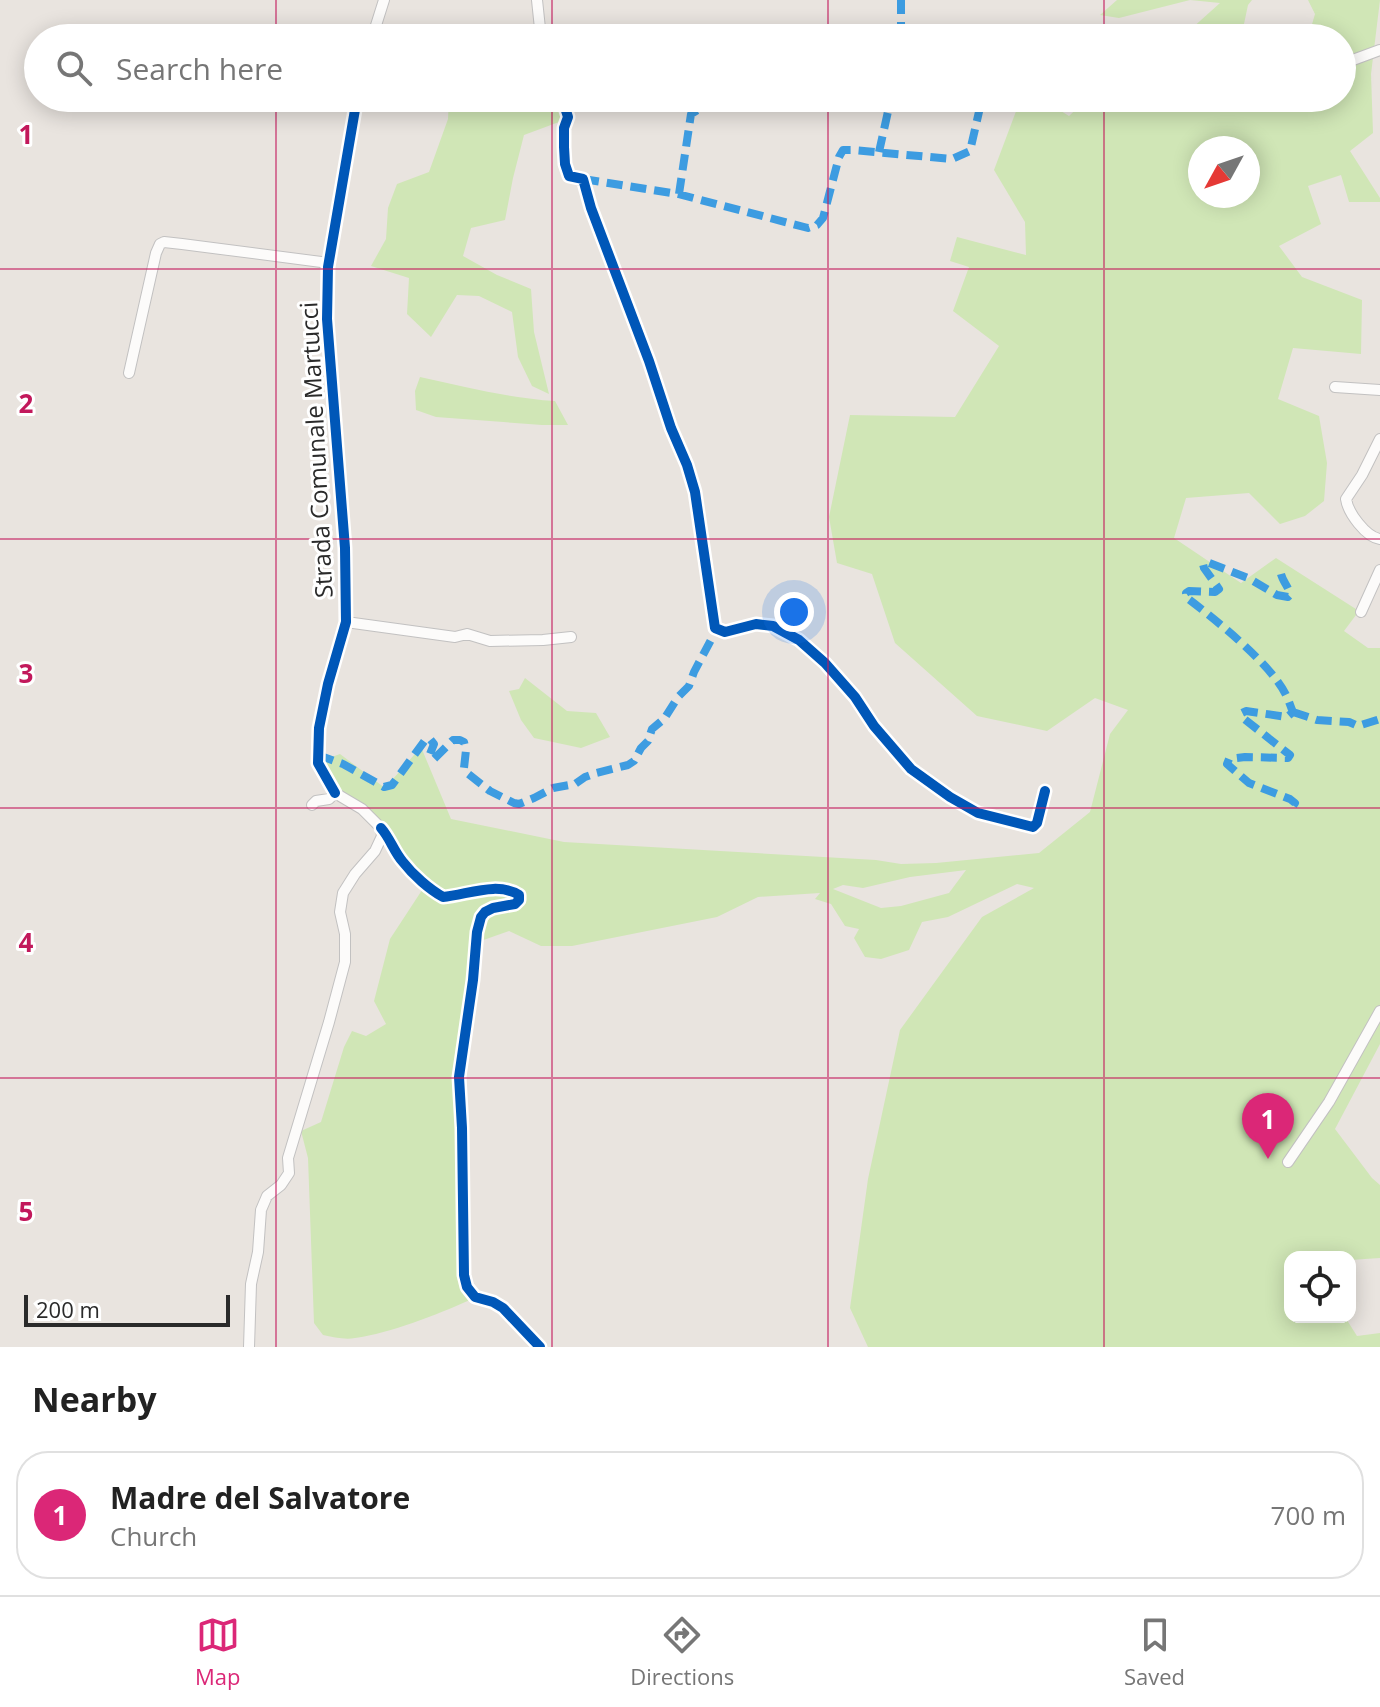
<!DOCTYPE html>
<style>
body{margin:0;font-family:"Open Sans",sans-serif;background:#f2f2f2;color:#222}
.controls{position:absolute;right:24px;bottom:24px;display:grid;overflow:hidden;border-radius:16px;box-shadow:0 4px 20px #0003}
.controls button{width:72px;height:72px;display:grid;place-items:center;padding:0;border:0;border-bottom:2px solid #e0e0e0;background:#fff;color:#222;font:40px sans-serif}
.compass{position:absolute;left:1188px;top:136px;width:72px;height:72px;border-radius:50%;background:#fff;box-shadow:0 4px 20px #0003;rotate:230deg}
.scale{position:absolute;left:24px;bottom:20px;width:206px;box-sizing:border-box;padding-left:8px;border:4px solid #2a2a2a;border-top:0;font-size:22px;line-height:28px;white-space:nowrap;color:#2a2a2a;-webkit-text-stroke:6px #fff;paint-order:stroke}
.you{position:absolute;left:794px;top:612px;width:28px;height:28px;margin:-20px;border:6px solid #fff;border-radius:50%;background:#1a73e8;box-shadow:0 0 0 12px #1a73e833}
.badge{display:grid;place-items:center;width:52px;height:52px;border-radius:50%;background:#db2777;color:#fff;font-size:26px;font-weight:700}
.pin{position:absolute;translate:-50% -66px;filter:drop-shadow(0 2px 4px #0008)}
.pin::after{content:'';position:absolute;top:42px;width:28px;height:24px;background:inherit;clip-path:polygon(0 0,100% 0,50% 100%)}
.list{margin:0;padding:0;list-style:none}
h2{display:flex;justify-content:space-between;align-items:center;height:104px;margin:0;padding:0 32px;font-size:34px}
h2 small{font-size:26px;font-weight:400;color:#767676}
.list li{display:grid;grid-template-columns:52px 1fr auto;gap:24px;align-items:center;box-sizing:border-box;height:128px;margin:0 16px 16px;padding:0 16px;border:2px solid #e0e0e0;border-radius:32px}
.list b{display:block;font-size:30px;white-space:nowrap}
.list p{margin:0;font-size:26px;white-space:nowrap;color:#767676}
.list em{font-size:26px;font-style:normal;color:#767676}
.icon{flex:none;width:44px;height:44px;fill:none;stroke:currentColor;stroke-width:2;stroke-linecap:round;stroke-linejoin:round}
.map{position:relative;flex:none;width:1380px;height:1347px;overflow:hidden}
.search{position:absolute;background:#fff;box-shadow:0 4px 20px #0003;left:24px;right:24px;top:24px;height:88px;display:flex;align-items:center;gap:20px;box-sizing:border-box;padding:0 28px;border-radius:44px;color:#767676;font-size:30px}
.sheet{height:248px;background:#fff}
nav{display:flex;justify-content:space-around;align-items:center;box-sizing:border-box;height:112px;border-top:2px solid #e0e0e0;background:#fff;font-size:22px;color:#767676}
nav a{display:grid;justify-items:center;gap:4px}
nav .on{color:#db2777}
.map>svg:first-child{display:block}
.green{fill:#d0e6b6;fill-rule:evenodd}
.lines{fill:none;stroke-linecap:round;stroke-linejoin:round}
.minor-casing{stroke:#c2c1c1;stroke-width:12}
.minor{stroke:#fcfbfa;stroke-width:10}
.quiet{stroke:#3d9ce1;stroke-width:8;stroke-dasharray:16 8;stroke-linecap:butt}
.cycleway-casing{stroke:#fff;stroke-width:15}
.cycleway{stroke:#0057b8;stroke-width:10}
.grid{fill:none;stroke:#c2185b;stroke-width:2;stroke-opacity:0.55}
.labels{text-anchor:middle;stroke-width:6;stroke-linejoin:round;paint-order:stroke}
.street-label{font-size:24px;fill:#2a2a2a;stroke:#fff}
.grid-label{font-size:26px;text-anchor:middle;font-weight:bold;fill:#c2185b;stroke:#fff;stroke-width:6;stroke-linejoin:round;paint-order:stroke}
</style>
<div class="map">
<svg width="1380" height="1347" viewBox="0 0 1380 1347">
<rect width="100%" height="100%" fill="#e9e4df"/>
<path class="green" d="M1117,0H1252L1248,5L1241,38H1181L1220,3L1190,0L1119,18L1100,15Z
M1308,0H1380L1371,74L1373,133L1350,151L1380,198V202H1349L1341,175L1308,186L1321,224L1279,246L1302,277L1362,300L1361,354L1293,348L1278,399L1319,416L1327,463L1324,501L1305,516L1280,524L1249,493L1186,498L1174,538L1241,583L1276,558L1359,611L1344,631L1368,648H1380V1044L1335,1129L1372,1178L1380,1185V1258L1350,1260V1257H1290V1317H1345L1357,1336L1380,1333V1347H868L850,1308L868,1179L900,1030L982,917L1034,888L1017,884L948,917L922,922L909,950L881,959L865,957L854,938L859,929L845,926L831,904L815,899L820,893L758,897L717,917L572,946H541L509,931L475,943L463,1036L462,1279L470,1300C436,1315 391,1333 355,1338C345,1340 333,1337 323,1335L314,1323L308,1158L301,1131L321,1122L344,1047L352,1031L366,1036L386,1024L374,1001L390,939L426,884L384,833L333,792L315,763L340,754L385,788L421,747L451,819L564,842L876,860L901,864L936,863L1039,853L1090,812L1110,734L1128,710L1095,698L1047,731L977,716L895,643L872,574L837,563L829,517L850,415L955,417L999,346L953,311L969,267L950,261L957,237L1026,255L1025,222L994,170L1021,98H1040L1069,116L1088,98H1342V56L1344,51L1342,50V38H1308L1315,14ZM1200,148H1248V196H1200ZM966,870L949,893L901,906L881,908L833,889L843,885L863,888L910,877Z
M449,98H556L563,109L559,122L524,135L513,178L505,220L471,228L463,256L497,275L531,289L534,332L549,394L532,386L518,357L512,312L479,296L457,295L431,337L407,314L409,278L371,266L386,239L388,208L397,184L429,172L448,119Z
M420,377C465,387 509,398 555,401L568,425H542L436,417L416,410L415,391Z
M525,678L567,711L596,713L610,737L581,748L534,738L521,720L509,691L519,689Z"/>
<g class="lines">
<g class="minor-casing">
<path id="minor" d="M537,0L541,38
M372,38L384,0
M1342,64L1380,50
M562,98L568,117L564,128V147L565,164L569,176L583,179L591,208L649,361L671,428L687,465L695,492L715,628L725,632L756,624L773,626L799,640L825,663L855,697L874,726L911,769L950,797L978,813L1033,827L1037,823L1045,791
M129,373L156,253L160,244L164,242L182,244L329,263
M1335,387L1380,390
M1380,439L1362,475L1346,499C1348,513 1366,537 1380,539
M1361,612L1380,570
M346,622L455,637L467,634L490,641L543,640L571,637
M335,793L318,763L319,728L328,684L346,622L345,548L327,319L328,267L357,98
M381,828C390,838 394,852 403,862C413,875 429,889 443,897C467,895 497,881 519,895V900L515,904L493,908L485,912L481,917L477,932L473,980L459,1077L462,1128L464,1275L467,1287L475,1297L493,1302L503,1308L540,1347
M1288,1162L1329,1102L1380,1011
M249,1347L251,1284L258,1252L261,1210L267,1196L281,1185L289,1173L288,1158L329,1022L345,962V934L340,912L343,893L355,874L375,851L382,836L381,828L362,809L335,793L329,799L316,801L312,805"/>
</g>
<use href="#minor" class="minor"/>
<path class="quiet" d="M743,38V32
M901,38V0
M879,152L891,98
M583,179L678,194L808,228L817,225L823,218L839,157L843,150H852L952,159L970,151L981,103L985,98
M679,194L691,114L704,106L725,98
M1281,574C1283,582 1289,587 1290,595L1288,597L1277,595L1248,578L1207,562L1203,564L1204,568L1219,589L1215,592L1189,591L1186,593L1187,598C1215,619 1272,665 1286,695C1289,700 1290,706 1293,712L1287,717L1246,711L1242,713L1243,718L1290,755L1288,758L1245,757L1229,759L1227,764L1249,783L1290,799L1295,803L1293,806
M1293,712L1317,720L1349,722L1358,726L1380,719
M318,755L343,764L384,787L392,785L426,739H430L434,744L430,754L431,758L434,759L453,740H460L464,742L466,750L464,768L467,773L490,791L514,803L519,804L534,798L553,788L575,784L585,777L596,773L628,765L634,761L641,748L648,741L652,729L664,719L678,697L689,686L694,672L713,636L715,628"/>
<g class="cycleway-casing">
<path id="cycleway" d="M562,98L568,117L564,128V147L565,164L569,176L583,179L591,208L649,361L671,428L687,465L695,492L715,628L725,632L756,624L773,626L799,640L825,663L855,697L874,726L911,769L950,797L978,813L1033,827L1037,823L1045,791
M335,793L318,763L319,728L328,684L346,622L345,548L327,319L328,267L357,98
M381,828C390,838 394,852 403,862C413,875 429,889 443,897C467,895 497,881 519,895V900L515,904L493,908L485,912L481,917L477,932L473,980L459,1077L462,1128L464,1275L467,1287L475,1297L493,1302L503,1308L540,1347"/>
</g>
<use href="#cycleway" class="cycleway"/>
</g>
<path class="grid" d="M276,0V38M552,0V38M828,0V38M1104,0V38M276,98V1347M552,98V1347M828,98V1347M1104,98V1347M0,269H1380M0,539H1380M0,808H1380M0,1078H1380"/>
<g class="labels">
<g class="street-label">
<text transform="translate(317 450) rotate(-93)" y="8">Strada Comunale Martucci</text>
</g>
</g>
<g class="grid-label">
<text x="26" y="144">1</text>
<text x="26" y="413">2</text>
<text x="26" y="683">3</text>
<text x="26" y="952">4</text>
<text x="26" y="1221">5</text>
</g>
</svg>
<div class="controls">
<button><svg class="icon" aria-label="locate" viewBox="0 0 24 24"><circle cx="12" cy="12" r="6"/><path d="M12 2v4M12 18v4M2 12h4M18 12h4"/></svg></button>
</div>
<svg class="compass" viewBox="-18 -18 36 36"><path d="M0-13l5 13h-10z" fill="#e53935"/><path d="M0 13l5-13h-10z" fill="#767676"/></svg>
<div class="scale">200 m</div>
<div class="you"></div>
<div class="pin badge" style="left:1268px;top:1159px">1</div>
<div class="search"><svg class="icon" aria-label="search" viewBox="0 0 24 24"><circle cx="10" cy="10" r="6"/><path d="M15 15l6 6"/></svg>Search here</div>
</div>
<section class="sheet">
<h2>Nearby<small></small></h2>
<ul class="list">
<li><span class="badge">1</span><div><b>Madre del Salvatore</b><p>Church</p></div><em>700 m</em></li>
</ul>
</section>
<nav>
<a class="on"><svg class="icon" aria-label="map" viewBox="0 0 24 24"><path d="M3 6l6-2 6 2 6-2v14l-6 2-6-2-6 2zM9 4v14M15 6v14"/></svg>Map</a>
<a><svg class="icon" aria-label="directions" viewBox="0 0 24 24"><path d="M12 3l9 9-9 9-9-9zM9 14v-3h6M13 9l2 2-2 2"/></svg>Directions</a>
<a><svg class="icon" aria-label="saved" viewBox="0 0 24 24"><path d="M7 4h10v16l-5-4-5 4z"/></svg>Saved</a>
</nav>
